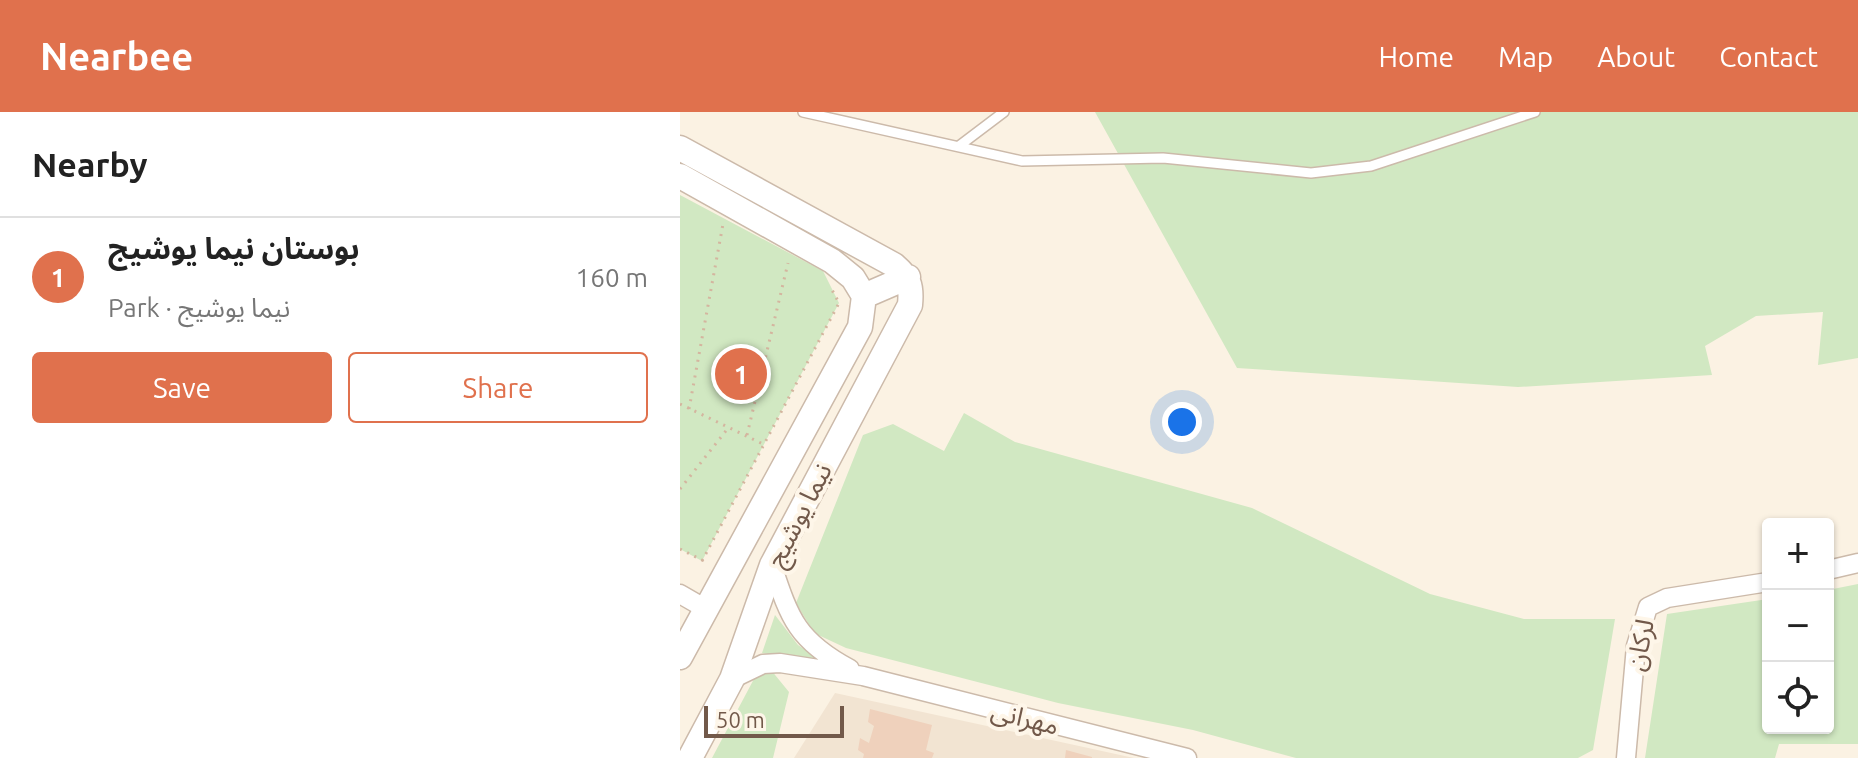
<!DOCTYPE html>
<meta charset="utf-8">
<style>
body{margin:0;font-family:Ubuntu,"Noto Sans Arabic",sans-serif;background:#f2f2f2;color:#222}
.controls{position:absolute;right:24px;bottom:24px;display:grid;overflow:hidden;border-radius:8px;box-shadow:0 2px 6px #0004}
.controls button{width:72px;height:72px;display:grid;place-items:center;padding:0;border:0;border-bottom:2px solid #e0e0e0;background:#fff;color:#222;font:40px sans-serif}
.scale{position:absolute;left:24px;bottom:20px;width:140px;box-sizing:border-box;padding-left:8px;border:4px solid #72594a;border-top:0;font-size:22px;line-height:28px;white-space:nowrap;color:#72594a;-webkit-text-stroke:6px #fef6e9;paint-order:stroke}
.you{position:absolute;left:502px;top:310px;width:28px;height:28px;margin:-20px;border:6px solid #fff;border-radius:50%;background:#1a73e8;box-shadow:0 0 0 12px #1a73e833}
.badge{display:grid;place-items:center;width:52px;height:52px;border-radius:50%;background:#e0714d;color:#fff;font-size:26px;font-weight:700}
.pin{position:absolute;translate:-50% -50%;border:4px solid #fff;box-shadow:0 2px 8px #0006}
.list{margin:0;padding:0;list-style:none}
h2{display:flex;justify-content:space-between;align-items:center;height:104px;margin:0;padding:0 32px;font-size:34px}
h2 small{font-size:26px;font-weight:400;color:#767676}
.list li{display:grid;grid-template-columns:52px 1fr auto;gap:24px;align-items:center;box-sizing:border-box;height:112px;padding:0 32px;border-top:2px solid #e0e0e0}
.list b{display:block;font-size:30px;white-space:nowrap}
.list p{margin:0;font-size:26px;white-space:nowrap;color:#767676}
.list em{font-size:26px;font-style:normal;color:#767676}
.actions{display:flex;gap:16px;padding:24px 32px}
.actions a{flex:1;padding:18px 0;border:2px solid #e0714d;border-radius:8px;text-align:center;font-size:28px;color:#e0714d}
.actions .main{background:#e0714d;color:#fff}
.icon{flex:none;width:44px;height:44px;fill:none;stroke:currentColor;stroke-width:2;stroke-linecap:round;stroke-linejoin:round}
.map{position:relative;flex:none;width:1178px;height:646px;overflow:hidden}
header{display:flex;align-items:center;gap:48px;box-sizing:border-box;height:112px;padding:0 40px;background:#e0714d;color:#fff}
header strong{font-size:38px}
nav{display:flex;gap:44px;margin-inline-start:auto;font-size:28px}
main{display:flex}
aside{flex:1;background:#fff}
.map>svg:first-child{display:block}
.residential{fill:#f2e4d2}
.green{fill:#d1e8c2}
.building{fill:#efd1bc}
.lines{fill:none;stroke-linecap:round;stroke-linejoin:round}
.service-casing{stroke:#ccbaaa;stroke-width:12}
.minor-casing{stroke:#ccbaaa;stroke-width:21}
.tertiary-casing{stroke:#ccbaaa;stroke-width:27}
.path{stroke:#d4b59f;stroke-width:3;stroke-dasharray:2 6;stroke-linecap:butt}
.service{stroke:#fff;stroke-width:9}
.minor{stroke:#fff;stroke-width:18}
.tertiary{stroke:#fff;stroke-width:24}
.labels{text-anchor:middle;stroke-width:8;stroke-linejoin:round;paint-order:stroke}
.street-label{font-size:26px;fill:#72594a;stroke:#fef6e9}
</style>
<header>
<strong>Nearbee</strong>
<nav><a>Home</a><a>Map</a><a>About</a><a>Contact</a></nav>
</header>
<main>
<aside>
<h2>Nearby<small></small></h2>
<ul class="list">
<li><span class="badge">1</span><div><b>بوستان نیما یوشیج</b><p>Park · نیما یوشیج</p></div><em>160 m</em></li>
</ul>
<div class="actions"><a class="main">Save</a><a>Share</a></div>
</aside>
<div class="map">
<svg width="1178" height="646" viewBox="0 0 1178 646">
<rect width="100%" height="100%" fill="#fbf2e3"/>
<path class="residential" d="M155,581L454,646H114Z"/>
<path class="green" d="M415,0H1178V246L1138,253L1143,200L1076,204L1025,234L1032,263L838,275L557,256Z
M0,83L143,159L159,191L22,449L0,437Z
M284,301L335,330L572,396L750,482L844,507H935L913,638L898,646H616L513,618L378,591L166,536L134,521L116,491L183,323L213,312L264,339Z
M1178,472V632H1099L1095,646H965L987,502L1088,487V616H1148V478Z
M95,503L118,533L145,551L82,541Z
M91,558L109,580L93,646H32L75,565Z"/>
<path class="building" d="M190,597L252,613L246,638L254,641L252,646H183L184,642L178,638L180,626L189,631L194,614L188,610Z
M386,638L412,645V646H385Z"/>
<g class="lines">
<g class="service-casing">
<path id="service" d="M123,0L342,49L483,46L631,61L691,54L855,0
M279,34L324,0"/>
</g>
<g class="minor-casing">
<path id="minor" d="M92,453C110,508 118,529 170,557
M1148,458L1178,451
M0,482L26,497
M52,567L83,552L100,551L183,564L507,646
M946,646L956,534L968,495L987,486L1088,470"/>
</g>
<g class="tertiary-casing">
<path id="tertiary" d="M0,36L214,153C229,166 232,173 230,193L92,453L52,567L10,646
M0,64L152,149L173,166L184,184
M184,184L228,165
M0,545L180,215L184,184"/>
</g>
<path class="path" d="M0,292L85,333
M9,297L43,112
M67,323L108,151
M0,377L49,315
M0,437L24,449
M22,449L159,191L151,176"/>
<use href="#service" class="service"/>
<use href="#minor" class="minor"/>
<use href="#tertiary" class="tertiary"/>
</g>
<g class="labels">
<g class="street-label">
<text transform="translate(119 403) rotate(-63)" y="9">نیما یوشیج</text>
<text transform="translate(960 533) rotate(-78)" y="9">لرکان</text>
<text transform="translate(345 606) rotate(14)" y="9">مهرانی</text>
</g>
</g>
</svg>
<div class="controls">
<button>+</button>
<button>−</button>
<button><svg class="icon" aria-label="locate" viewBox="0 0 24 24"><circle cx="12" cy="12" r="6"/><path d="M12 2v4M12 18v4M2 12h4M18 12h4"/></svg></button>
</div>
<div class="scale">50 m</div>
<div class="you"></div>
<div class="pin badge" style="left:61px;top:262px">1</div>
</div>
</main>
